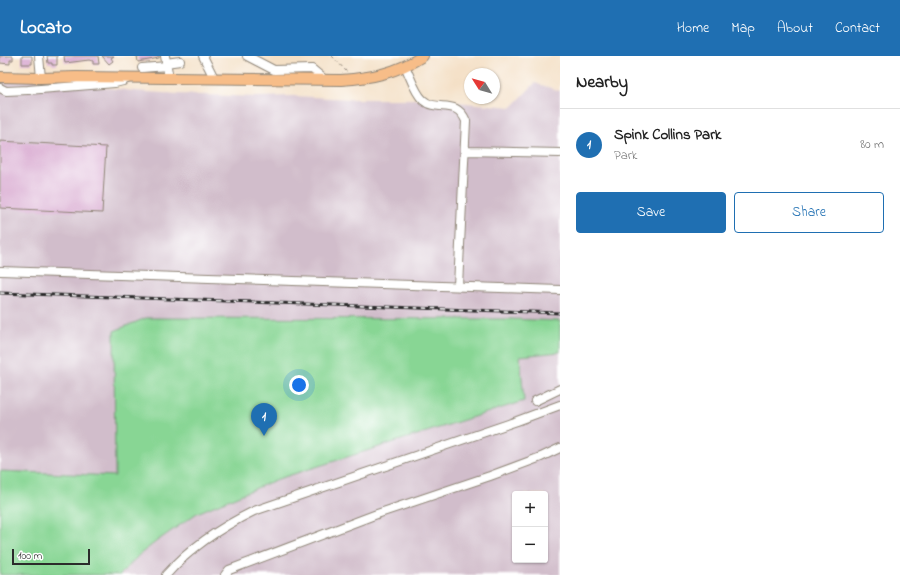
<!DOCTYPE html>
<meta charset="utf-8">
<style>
body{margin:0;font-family:"Indie Flower",sans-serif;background:#f6f6f6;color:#222}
.controls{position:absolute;right:12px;bottom:12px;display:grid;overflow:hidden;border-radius:4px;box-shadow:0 1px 3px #0004}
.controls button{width:36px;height:36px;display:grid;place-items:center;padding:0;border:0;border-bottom:1px solid #e0e0e0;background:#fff;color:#222;font:20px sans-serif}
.compass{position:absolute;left:464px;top:12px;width:36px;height:36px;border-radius:50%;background:#fff;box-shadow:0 1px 3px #0004;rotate:307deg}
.scale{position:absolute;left:12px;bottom:10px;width:78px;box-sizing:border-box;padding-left:4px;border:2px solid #2b2b2b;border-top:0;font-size:11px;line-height:14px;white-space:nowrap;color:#2b2b2b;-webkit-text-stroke:3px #fff;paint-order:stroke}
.you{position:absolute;left:299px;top:329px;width:14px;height:14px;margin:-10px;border:3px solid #fff;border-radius:50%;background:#1a73e8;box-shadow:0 0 0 6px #1a73e833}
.badge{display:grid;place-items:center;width:26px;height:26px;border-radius:50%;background:#1f6fb2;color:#fff;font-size:13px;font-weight:700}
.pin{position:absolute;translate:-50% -33px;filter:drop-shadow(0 1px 2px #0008)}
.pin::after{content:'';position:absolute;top:21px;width:14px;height:12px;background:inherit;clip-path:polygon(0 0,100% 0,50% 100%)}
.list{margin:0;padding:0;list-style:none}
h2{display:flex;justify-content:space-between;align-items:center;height:52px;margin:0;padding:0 16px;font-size:17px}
h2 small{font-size:13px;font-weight:400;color:#767676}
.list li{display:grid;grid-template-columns:26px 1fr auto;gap:12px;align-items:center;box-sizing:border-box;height:72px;padding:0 16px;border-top:1px solid #e0e0e0}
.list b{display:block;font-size:15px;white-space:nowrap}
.list p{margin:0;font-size:13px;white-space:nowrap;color:#767676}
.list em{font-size:13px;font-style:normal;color:#767676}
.actions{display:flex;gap:8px;padding:12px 16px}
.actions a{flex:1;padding:9px 0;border:1px solid #1f6fb2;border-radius:4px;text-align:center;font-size:14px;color:#1f6fb2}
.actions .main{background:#1f6fb2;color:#fff}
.map{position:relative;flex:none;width:560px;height:519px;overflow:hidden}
header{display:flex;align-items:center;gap:24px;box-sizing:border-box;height:56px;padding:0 20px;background:#1f6fb2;color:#fff}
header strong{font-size:19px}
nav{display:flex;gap:22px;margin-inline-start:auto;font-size:14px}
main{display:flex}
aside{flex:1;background:#fff}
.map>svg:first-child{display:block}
.industrial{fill:#d1bdcb;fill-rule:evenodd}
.green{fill:#88d694;stroke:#5a8060}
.building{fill:#d6a4cd}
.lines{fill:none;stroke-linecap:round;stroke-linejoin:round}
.minor-casing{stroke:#908678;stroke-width:10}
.major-casing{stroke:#908678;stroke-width:12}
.path{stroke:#908678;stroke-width:1;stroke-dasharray:3 3;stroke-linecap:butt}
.minor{stroke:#fff;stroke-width:8}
.major{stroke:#f7bd88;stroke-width:10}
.rail-casing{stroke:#2b2b2b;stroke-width:3}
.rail{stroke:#fff;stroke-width:1.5;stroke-dasharray:4.5;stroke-linecap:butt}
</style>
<header>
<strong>Locato</strong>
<nav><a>Home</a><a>Map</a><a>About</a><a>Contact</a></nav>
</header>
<main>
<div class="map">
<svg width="560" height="519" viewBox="0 0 560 519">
<rect width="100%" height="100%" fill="#fff"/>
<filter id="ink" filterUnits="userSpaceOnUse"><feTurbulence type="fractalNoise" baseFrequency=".025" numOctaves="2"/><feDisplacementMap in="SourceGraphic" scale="8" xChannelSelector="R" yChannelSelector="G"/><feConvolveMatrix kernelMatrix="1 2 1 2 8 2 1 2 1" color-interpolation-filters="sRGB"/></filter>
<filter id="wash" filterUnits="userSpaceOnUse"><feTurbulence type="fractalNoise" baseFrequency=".012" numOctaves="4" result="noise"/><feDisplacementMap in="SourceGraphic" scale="16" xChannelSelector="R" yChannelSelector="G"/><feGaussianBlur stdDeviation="0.9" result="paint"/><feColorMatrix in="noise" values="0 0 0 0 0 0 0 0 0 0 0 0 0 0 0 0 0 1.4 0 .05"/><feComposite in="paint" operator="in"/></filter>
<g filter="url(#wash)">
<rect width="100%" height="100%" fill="#f4e0c6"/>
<path class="industrial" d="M0,19L134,35L178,38L258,41L293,40L350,43H421L512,51L535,27L560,35V265L511,263L114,275L115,420L0,415Z
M560,296V519H120L139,499L157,485L196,457L278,423L520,300ZM515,438H545V504H515Z"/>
<path class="green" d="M146,262L511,263L560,265V296L520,300L524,345L278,423L197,457L157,485L139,499L120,519H0V415L115,420L114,275Z"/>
<g id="blocks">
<path class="building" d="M0,0H13V4H10V8L0,7Z
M22,0H32V8H22Z
M47,0H57V9H52V7H48Z
M64,0H98L99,8H93V5L89,4L65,7Z
M102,0H114L111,2L113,5L109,8Z
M137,0H159V2L138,6Z
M0,85L106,91L102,157L0,152Z"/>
</g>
</g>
<g filter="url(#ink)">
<use href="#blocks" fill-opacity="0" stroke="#908678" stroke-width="1"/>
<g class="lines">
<g class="minor-casing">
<path id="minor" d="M39,0L41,22
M165,0L169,22
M203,0L214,22
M247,0L274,14L312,13L324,23
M166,7L180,5
M405,10C410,20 415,37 423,44C437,57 456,41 466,65L458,230
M142,12L167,10
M0,32L6,35L28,34L115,27L123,25L129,22
M465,95L560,97
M0,215L560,234
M535,345L560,333
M166,519C190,492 221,471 254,455L517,365L560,349
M225,519L229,514L377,458L490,420L541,401L560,392"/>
</g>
<g class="major-casing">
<path id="major" d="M0,21L41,22L76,21L341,24C372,22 396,17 423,0"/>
</g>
<path class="path" d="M332,0L347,16"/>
<use href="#minor" class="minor"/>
<use href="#major" class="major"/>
<g class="rail-casing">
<path id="rail" d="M0,237L560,257"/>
</g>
<use href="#rail" class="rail"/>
</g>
</g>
</svg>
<div class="controls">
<button>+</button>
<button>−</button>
</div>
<svg class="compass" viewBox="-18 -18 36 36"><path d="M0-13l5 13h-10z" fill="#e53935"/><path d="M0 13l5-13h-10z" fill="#767676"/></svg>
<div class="scale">100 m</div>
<div class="you"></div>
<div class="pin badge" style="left:264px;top:380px">1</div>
</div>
<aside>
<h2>Nearby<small></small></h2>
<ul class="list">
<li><span class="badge">1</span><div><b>Spink Collins Park</b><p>Park</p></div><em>80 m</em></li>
</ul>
<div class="actions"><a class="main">Save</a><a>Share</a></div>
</aside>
</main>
